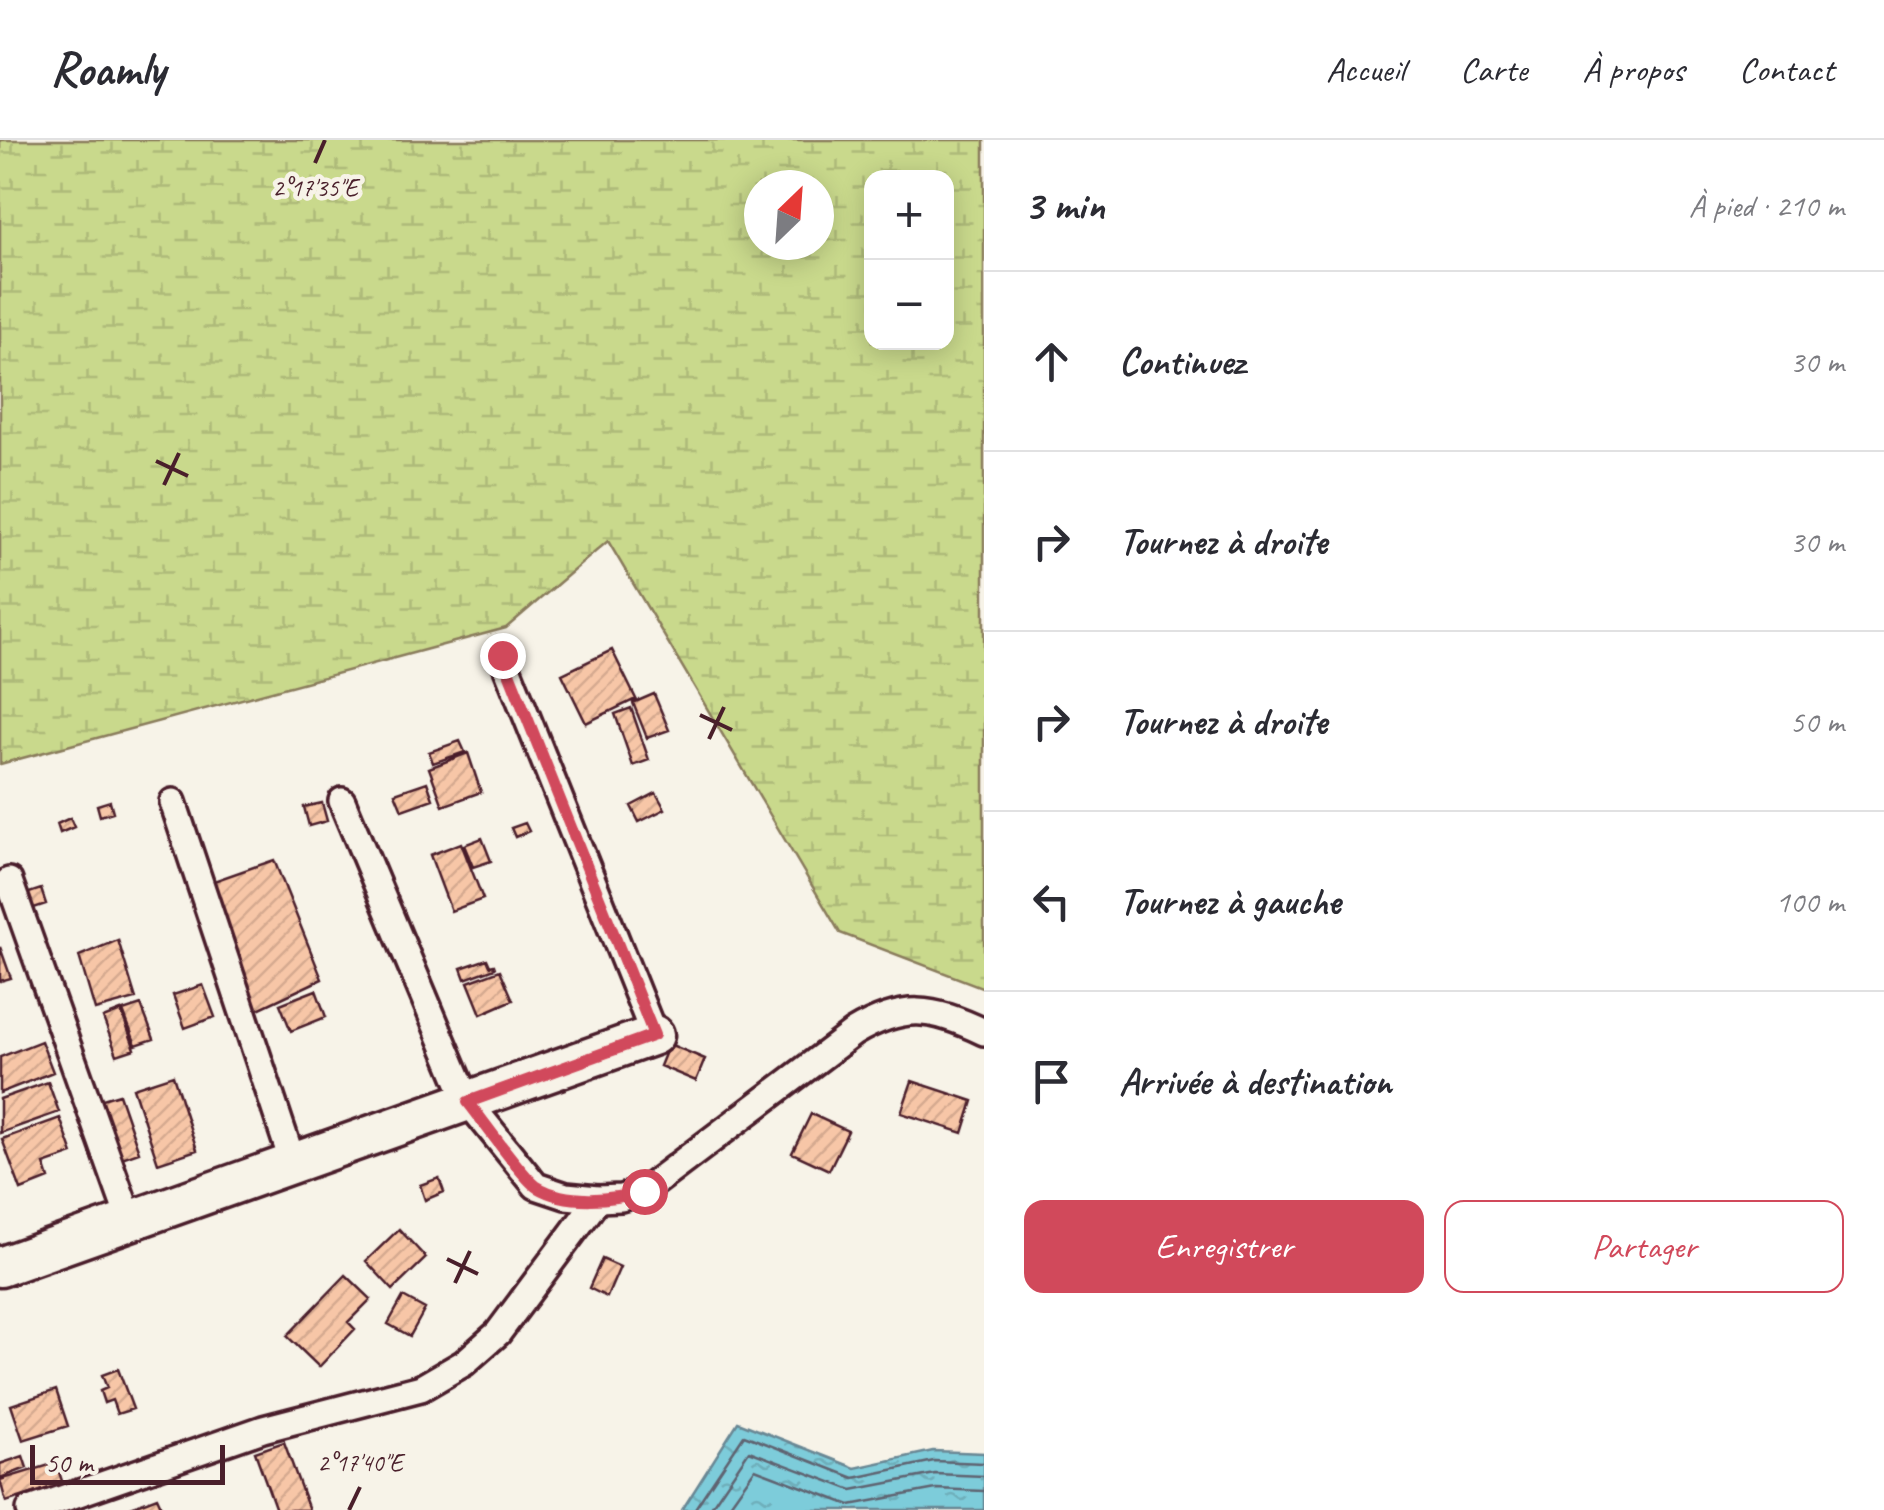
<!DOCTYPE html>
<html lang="fr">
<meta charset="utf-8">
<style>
body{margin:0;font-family:Caveat,sans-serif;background:#f7f7f7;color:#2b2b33}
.controls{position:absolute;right:30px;top:30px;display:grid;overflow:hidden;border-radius:20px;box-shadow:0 5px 25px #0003}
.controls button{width:90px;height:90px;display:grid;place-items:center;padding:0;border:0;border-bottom:2px solid #e1e1e2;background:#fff;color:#2b2b33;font:50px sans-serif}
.compass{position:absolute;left:744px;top:30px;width:90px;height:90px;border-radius:50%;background:#fff;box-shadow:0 5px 25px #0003;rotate:25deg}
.scale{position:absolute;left:30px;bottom:25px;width:195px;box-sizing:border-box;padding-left:10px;border:5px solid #4a1f2b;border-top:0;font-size:28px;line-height:35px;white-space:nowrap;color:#4a1f2b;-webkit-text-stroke:8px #f7f3e8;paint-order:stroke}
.stop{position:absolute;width:30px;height:30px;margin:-22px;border:8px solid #d1495b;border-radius:50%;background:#fff}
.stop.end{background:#d1495b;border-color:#fff;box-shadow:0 2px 10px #0008}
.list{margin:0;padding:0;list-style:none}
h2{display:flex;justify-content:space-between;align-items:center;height:130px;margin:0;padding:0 40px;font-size:42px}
h2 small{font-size:32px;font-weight:400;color:#7c7c81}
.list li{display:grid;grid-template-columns:65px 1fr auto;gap:30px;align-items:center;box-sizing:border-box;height:180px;padding:0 40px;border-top:2px solid #e1e1e2}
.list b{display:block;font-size:38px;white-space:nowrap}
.list em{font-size:32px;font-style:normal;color:#7c7c81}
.actions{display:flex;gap:20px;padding:30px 40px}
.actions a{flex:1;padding:22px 0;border:2px solid #d1495b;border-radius:20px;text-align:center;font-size:35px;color:#d1495b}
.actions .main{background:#d1495b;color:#fff}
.icon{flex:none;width:55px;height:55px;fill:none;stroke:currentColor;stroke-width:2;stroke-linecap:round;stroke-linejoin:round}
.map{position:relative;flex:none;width:984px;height:1370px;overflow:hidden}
header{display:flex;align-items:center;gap:60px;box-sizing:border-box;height:140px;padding:0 50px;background:#fff;border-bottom:2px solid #e1e1e2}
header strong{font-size:48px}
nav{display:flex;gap:55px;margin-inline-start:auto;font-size:35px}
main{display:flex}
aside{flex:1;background:#fff}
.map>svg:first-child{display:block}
.wetland{fill:url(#wetland-marsh);stroke:#8a7c5c;stroke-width:2.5;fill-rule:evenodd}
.water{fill:url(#water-ripples);stroke:#698794;stroke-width:2.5}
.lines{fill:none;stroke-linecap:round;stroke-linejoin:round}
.shore{stroke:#5e6471;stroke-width:2.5}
.building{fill:url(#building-hatch);stroke:#4a1f2b;stroke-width:2.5}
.street-casing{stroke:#4a1f2b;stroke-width:32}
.secondary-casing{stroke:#4a1f2b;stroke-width:45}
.street{stroke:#f7f3e8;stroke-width:25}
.secondary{stroke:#f7f3e8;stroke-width:38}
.route{stroke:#d1495b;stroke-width:12}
.ticks{fill:none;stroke:#4a1f2b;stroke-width:4}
.ticks-label{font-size:25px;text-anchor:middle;fill:#4a1f2b;stroke:#f7f3e8;stroke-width:9;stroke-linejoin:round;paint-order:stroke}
</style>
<header>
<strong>Roamly</strong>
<nav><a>Accueil</a><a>Carte</a><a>À propos</a><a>Contact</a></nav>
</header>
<main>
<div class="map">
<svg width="984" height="1370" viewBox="0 0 984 1370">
<defs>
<pattern id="wetland-marsh" width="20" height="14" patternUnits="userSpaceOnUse" patternTransform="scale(2.5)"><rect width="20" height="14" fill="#c9d98c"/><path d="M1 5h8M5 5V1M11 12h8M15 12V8" fill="none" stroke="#aeba79"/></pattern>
<pattern id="water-ripples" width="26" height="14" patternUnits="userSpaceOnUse" patternTransform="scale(2.5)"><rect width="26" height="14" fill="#7dccda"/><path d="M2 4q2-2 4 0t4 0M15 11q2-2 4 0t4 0" fill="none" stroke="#6eafbb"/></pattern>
<pattern id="building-hatch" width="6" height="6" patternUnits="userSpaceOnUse" patternTransform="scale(2.5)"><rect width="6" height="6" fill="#f7c6a7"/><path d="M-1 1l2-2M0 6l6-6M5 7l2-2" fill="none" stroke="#d5aa90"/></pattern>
</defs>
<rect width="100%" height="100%" fill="#f7f3e8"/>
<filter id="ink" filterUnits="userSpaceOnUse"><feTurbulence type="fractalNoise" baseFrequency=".01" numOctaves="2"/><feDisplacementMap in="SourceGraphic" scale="20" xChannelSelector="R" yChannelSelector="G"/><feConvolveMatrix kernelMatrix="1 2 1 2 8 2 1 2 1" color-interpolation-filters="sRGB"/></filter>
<g filter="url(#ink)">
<path class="wetland" d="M0,0H984V848L840,793L608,401L506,488L0,624ZM872,38H946V202H872ZM759,45H819V105H759Z"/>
<path class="water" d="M738,1282L855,1328L933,1311L984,1313V1370H682Z"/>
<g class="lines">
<path class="shore" d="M694,1370L744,1295L854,1338L934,1321L984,1323
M709,1370L749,1311L852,1350L935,1334L984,1336
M726,1370L755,1329L850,1365L936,1349L984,1351"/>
</g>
<path class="building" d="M612,510L636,559L586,583L562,534Z
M654,554L669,590L647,598L633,563Z
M631,568L649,620L633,626L615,574Z
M460,601L465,612L433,623L429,612Z
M468,613L481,652L443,666L429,628Z
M427,642L433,659L402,670L395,653Z
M656,653L665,669L639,682L631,666Z
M110,661L113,672L100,676L97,665Z
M322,663L327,681L309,686L304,667Z
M70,678L74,687L60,693L57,684Z
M525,683L529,691L515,697L511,688Z
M482,698L491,721L473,727L464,705Z
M461,703L483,759L451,771L430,715Z
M274,720L322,839L256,870L208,743Z
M41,749L46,764L31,769L26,754Z
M118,800L136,859L95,870L79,816Z
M0,807L11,838L0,841Z
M487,819L490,826L494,825L495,828L465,839L461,828Z
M500,830L513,860L481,874L468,842Z
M203,845L215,877L185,888L173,855Z
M316,850L326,877L291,891L280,864Z
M141,865L154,899L136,905L123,871Z
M121,871L135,909L117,915L103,878Z
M41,901L53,932L0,953V917Z
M669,904L705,919L696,941L660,926Z
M173,935L197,1010L158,1023L133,948Z
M912,941L973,961L963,993L901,973Z
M48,942L59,972L0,993V959Z
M119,954L139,1012L119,1019L99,960Z
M811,974L848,991L829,1030L792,1013Z
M60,978L73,1014L44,1024L49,1039L21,1050L2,999Z
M439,1038L444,1052L425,1060L420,1045Z
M399,1089L426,1118L393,1150L366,1121Z
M602,1119L620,1127L607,1157L589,1148Z
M346,1135L371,1159L348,1182L355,1189L319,1227L287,1196Z
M403,1157L425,1169L410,1196L388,1184Z
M118,1229L133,1269L117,1274L112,1260L104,1263L100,1251L107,1248L102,1235Z
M56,1250L68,1286L23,1300L11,1265Z
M284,1302L309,1370H276L255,1312Z
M23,1316L27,1328L0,1338V1324Z
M56,1323L63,1344L6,1362L0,1340Z
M157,1357L163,1370H123Z"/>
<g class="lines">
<g class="street-casing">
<path id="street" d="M502,515L654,895
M342,661L468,962L536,1046L566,1056L598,1059L621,1058L644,1051L853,893C904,863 931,867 984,892
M173,662L293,1023
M9,741L130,1081
M30,1370L263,1289L421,1248L464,1223L498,1193L598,1059"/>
</g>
<g class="secondary-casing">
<path id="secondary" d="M0,1127L654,895"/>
</g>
<use href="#street" class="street"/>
<use href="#secondary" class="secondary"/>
</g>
</g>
<g class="lines" filter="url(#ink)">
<path class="route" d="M502,515L654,895L468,962C481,978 523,1038 537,1047C567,1065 613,1060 644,1051"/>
</g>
<path class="ticks" d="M315,23L325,0M156,321L188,336M164,345L179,313M700,575L732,590M709,599L724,567M447,1119L478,1134M455,1143L470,1111M349,1370L360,1347"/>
<g class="ticks-label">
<text x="315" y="56">2°17'35"E</text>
<text x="360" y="1331">2°17'40"E</text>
</g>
</svg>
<div class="controls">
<button>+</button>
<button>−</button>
</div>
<svg class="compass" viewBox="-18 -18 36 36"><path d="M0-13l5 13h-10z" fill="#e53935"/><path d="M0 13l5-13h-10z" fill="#7c7c81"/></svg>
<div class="scale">50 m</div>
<div class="stop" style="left:644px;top:1051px"></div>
<div class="stop end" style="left:502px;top:515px"></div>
</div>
<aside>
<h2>3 min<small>À pied · 210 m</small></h2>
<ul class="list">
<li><svg class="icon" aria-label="ahead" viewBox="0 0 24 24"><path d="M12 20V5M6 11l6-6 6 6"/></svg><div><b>Continuez</b></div><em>30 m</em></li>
<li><svg class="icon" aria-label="right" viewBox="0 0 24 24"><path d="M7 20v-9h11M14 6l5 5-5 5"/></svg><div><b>Tournez à droite</b></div><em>30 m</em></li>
<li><svg class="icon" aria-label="right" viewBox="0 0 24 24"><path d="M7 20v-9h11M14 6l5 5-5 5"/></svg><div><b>Tournez à droite</b></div><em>50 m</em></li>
<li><svg class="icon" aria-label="left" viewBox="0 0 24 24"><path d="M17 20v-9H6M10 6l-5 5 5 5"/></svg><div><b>Tournez à gauche</b></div><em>100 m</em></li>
<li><svg class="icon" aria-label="arrive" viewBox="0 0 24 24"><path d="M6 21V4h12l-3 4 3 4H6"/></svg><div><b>Arrivée à destination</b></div></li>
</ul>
<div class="actions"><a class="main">Enregistrer</a><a>Partager</a></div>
</aside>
</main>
